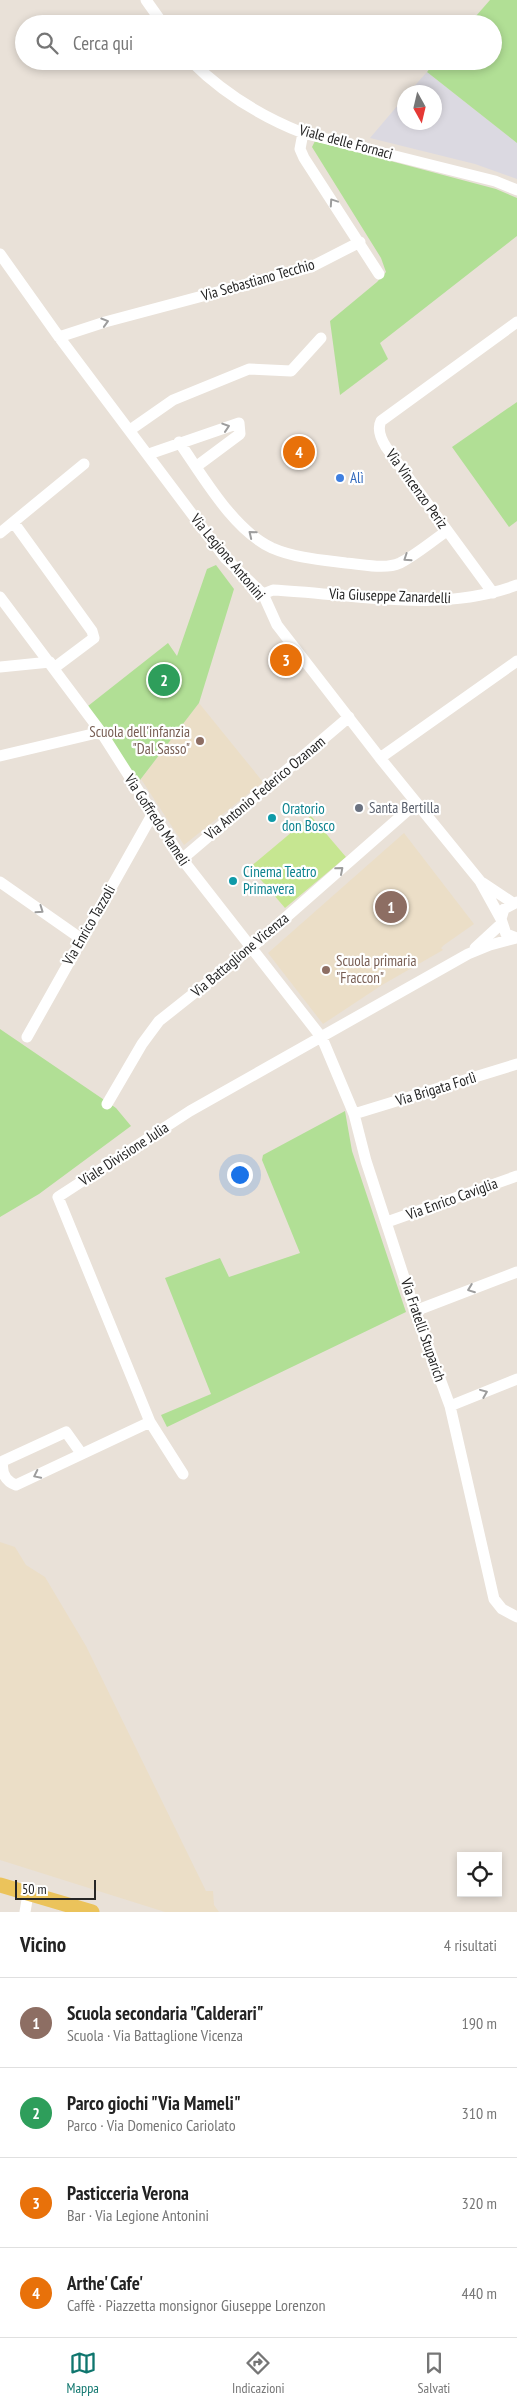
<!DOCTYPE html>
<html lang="it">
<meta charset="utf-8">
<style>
body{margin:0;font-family:"PT Sans Narrow",sans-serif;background:#f6f6f6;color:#222}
.controls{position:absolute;right:15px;bottom:15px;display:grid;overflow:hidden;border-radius:0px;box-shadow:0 2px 8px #0003}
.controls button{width:45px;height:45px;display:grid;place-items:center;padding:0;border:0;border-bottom:1px solid #e0e0e0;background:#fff;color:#222;font:25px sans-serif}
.compass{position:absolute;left:397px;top:85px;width:45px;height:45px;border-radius:50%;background:#fff;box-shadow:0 2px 8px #0003;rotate:172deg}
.scale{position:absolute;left:15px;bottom:12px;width:81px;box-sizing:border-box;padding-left:5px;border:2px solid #262626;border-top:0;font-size:14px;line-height:18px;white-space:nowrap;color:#262626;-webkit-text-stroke:4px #fff;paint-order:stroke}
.you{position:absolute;left:239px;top:1174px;width:18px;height:18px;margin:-12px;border:4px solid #fff;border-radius:50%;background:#1a73e8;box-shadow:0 0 0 8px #1a73e833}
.badge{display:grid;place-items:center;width:32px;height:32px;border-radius:50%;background:#0f766e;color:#fff;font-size:16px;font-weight:700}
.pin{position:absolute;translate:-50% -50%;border:2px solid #fff;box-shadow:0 1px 5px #0006}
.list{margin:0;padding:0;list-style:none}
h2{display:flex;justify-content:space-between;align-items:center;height:65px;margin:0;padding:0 20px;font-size:21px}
h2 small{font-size:16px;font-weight:400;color:#767676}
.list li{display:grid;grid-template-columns:32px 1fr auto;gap:15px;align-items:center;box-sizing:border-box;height:90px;padding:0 20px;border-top:1px solid #e0e0e0}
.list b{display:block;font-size:19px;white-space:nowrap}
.list p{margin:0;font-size:16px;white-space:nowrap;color:#767676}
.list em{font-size:16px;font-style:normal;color:#767676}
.icon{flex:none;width:28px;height:28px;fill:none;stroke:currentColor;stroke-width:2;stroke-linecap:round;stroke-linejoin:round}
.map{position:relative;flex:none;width:517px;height:1912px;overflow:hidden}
.search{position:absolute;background:#fff;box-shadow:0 2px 8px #0003;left:15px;right:15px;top:15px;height:55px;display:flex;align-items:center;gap:12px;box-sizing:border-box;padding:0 18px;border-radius:28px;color:#767676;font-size:19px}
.sheet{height:425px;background:#fff}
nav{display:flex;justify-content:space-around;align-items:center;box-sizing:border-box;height:70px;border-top:1px solid #e0e0e0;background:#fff;font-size:14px;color:#767676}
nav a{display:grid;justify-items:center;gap:2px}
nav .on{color:#0f766e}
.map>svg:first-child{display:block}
.industrial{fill:#dbd9e1}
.education{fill:#ebdec7}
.green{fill:#b1df95}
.pitch{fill:#c6e691}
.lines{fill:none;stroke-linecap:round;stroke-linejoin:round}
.minor{stroke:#fff;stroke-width:11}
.major{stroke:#ebc35b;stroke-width:15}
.oneway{stroke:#9d9d9d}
.shop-dot{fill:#3f7fe0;stroke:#fff;stroke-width:2}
.education-dot{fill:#8d6e63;stroke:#fff;stroke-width:2}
.worship-dot{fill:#6b7280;stroke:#fff;stroke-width:2}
.culture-dot{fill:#0f9aa8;stroke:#fff;stroke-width:2}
.labels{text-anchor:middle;stroke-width:4.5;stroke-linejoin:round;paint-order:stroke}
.street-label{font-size:15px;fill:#262626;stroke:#fff}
.shop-label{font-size:15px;fill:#366cbe;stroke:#fff;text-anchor:start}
.education-label{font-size:15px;fill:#785e54;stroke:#fff;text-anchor:end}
.worship-label{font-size:15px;fill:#5b616d;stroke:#fff;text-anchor:start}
.culture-label{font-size:15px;fill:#0d838f;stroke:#fff;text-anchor:start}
</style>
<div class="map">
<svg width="517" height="1912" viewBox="0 0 517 1912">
<rect width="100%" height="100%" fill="#e9e1d8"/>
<path class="industrial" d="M427,72L517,143V179L475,164L370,138L404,98V122H434V92H409Z"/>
<path class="education" d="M199,703L263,782L184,845L141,779Z
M404,833L474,924L444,945L441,948L443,950L382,985L323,1024L268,953Z
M0,1542L15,1547L26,1565L45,1577L86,1646L206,1891H213L214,1905L219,1912H165L0,1860Z"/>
<path class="green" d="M490,0H517V143L427,72L436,61H493V24H469Z
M315,141L496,189L517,198V236L380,343L388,359L340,395L330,321L377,282L386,272L381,258L312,147Z
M517,402V521L509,527L452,447Z
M216,565L234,589L199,703L137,784L88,706L168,643L177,656L207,569Z
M0,1029L116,1108L131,1126L39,1194L0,1217Z
M345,1111L352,1151L406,1312L167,1427L161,1415L211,1394L165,1278L220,1258L229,1277L300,1253L262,1160L263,1155Z"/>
<path class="pitch" d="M311,816L346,857L285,908L250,867Z"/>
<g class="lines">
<path class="minor" d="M146,0L163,24
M191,61C224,94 260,116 303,133L495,181L517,190
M303,133L300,149L304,158L379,274
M0,254L59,337L225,558L263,594L277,625L380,758L480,881L501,919
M59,337L105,322L311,267L360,242
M130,430L173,400L249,369L291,371L321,338
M179,442C203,476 233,530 272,548C295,558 322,560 346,563C362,564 385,570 400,563C416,555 432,541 447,531
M149,454L239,423L240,434L197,466
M14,523L92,631L94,638L54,668
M0,533L84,464
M493,593L386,447C381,439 377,429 381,421L517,322
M263,594L273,590C354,594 439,614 517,585
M0,597L101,732L182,859L322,1038L354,1114L366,1161L415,1311L450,1406L494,1599L502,1609L517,1617
M0,667L50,662
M0,756L101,732
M380,758L517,661
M182,859L349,717
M0,882L80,938
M483,883L513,903
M517,902L504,909L501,919L506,934L517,938
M475,948L501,924
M27,1037L152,815
M107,1104L142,1044L159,1021L251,948L416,803
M354,1114L517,1064
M387,1222L517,1176
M415,1311L517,1272
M450,1406L517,1379
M150,1422L183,1474
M81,1453L66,1432L3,1461C1,1472 5,1481 16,1485L150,1422L58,1197L190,1111L468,954L490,945L516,938
M25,1912L28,1894"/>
<path class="major" d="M0,1885L92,1912"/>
</g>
<defs><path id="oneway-chevron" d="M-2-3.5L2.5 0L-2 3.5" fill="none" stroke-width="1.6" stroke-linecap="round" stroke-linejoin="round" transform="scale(1.25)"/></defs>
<g class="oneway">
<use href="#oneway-chevron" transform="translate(333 202) rotate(-124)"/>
<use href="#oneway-chevron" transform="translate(105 322) rotate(-17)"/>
<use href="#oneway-chevron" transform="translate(226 427) rotate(-18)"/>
<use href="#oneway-chevron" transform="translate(252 534) rotate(-141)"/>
<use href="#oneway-chevron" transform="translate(407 558) rotate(146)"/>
<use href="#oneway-chevron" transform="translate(340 870) rotate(-41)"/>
<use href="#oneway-chevron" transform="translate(40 910) rotate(35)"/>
<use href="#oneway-chevron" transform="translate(471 1289) rotate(159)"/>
<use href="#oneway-chevron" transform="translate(484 1393) rotate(-22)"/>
<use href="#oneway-chevron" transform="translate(37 1475) rotate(154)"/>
</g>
<circle class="shop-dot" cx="340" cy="478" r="5"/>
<g class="education-dot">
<circle cx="200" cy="741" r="5"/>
<circle cx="326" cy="970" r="5"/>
</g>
<circle class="worship-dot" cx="359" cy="808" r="5"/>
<g class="culture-dot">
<circle cx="272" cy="818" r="5"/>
<circle cx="233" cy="881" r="5"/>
</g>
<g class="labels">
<g class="street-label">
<text transform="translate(346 142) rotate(15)" y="5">Viale delle Fornaci</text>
<text transform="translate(258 280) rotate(-16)" y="5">Via Sebastiano Tecchio</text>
<text transform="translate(417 489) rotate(54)" y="5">Via Vincenzo Periz</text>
<text transform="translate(228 557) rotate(50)" y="5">Via Legione Antonini</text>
<text transform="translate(390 596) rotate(2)" y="5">Via Giuseppe Zanardelli</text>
<text transform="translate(265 788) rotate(-40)" y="5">Via Antonio Federico Ozanam</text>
<text transform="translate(157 820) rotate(57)" y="5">Via Goffredo Mameli</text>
<text transform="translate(89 925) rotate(-60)" y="5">Via Enrico Tazzoli</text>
<text transform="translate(240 955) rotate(-40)" y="5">Via Battaglione Vicenza</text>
<text transform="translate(436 1089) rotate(-17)" y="5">Via Brigata Forlì</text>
<text transform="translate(124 1154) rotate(-33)" y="5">Viale Divisione Julia</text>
<text transform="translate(452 1199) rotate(-20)" y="5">Via Enrico Caviglia</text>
<text transform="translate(423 1330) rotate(71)" y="5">Via Fratelli Stuparich</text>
</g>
<g class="shop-label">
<text x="350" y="483">Alì</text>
</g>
<g class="education-label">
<text x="190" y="737">Scuola dell'infanzia<tspan x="190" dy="17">"Dal Sasso"</tspan></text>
<text x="336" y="966" text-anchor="start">Scuola primaria<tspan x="336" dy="17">"Fraccon"</tspan></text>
</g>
<g class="worship-label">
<text x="369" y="813">Santa Bertilla</text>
</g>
<g class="culture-label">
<text x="282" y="814">Oratorio<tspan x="282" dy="17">don Bosco</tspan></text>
<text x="243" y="877">Cinema Teatro<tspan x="243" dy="17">Primavera</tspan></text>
</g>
</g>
</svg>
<div class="controls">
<button><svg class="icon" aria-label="locate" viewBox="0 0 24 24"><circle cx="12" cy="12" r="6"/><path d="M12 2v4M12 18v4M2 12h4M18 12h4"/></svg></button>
</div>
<svg class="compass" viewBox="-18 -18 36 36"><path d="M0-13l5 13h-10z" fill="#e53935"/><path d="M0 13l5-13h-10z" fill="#767676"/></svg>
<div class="scale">50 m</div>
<div class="you"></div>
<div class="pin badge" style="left:391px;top:907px;background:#8d6e63">1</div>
<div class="pin badge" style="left:164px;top:680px;background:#2e9e5b">2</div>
<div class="pin badge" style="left:286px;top:660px;background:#e8710a">3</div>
<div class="pin badge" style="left:299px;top:452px;background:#e8710a">4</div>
<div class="search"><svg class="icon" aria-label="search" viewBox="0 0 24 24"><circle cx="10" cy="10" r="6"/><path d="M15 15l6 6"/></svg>Cerca qui</div>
</div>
<section class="sheet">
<h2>Vicino<small>4 risultati</small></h2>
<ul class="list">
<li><span class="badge" style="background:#8d6e63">1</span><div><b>Scuola secondaria &quot;Calderari&quot;</b><p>Scuola · Via Battaglione Vicenza</p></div><em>190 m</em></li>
<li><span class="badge" style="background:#2e9e5b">2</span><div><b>Parco giochi &quot;Via Mameli&quot;</b><p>Parco · Via Domenico Cariolato</p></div><em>310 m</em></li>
<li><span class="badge" style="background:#e8710a">3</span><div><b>Pasticceria Verona</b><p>Bar · Via Legione Antonini</p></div><em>320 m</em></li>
<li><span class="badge" style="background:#e8710a">4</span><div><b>Arthe' Cafe'</b><p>Caffè · Piazzetta monsignor Giuseppe Lorenzon</p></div><em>440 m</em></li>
</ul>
</section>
<nav>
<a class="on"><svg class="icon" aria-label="map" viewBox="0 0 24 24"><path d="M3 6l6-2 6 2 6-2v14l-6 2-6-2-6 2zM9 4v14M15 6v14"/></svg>Mappa</a>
<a><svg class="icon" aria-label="directions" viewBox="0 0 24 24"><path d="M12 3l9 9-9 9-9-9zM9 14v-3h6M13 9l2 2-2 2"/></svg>Indicazioni</a>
<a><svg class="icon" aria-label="saved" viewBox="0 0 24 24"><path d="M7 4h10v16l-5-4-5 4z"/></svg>Salvati</a>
</nav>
